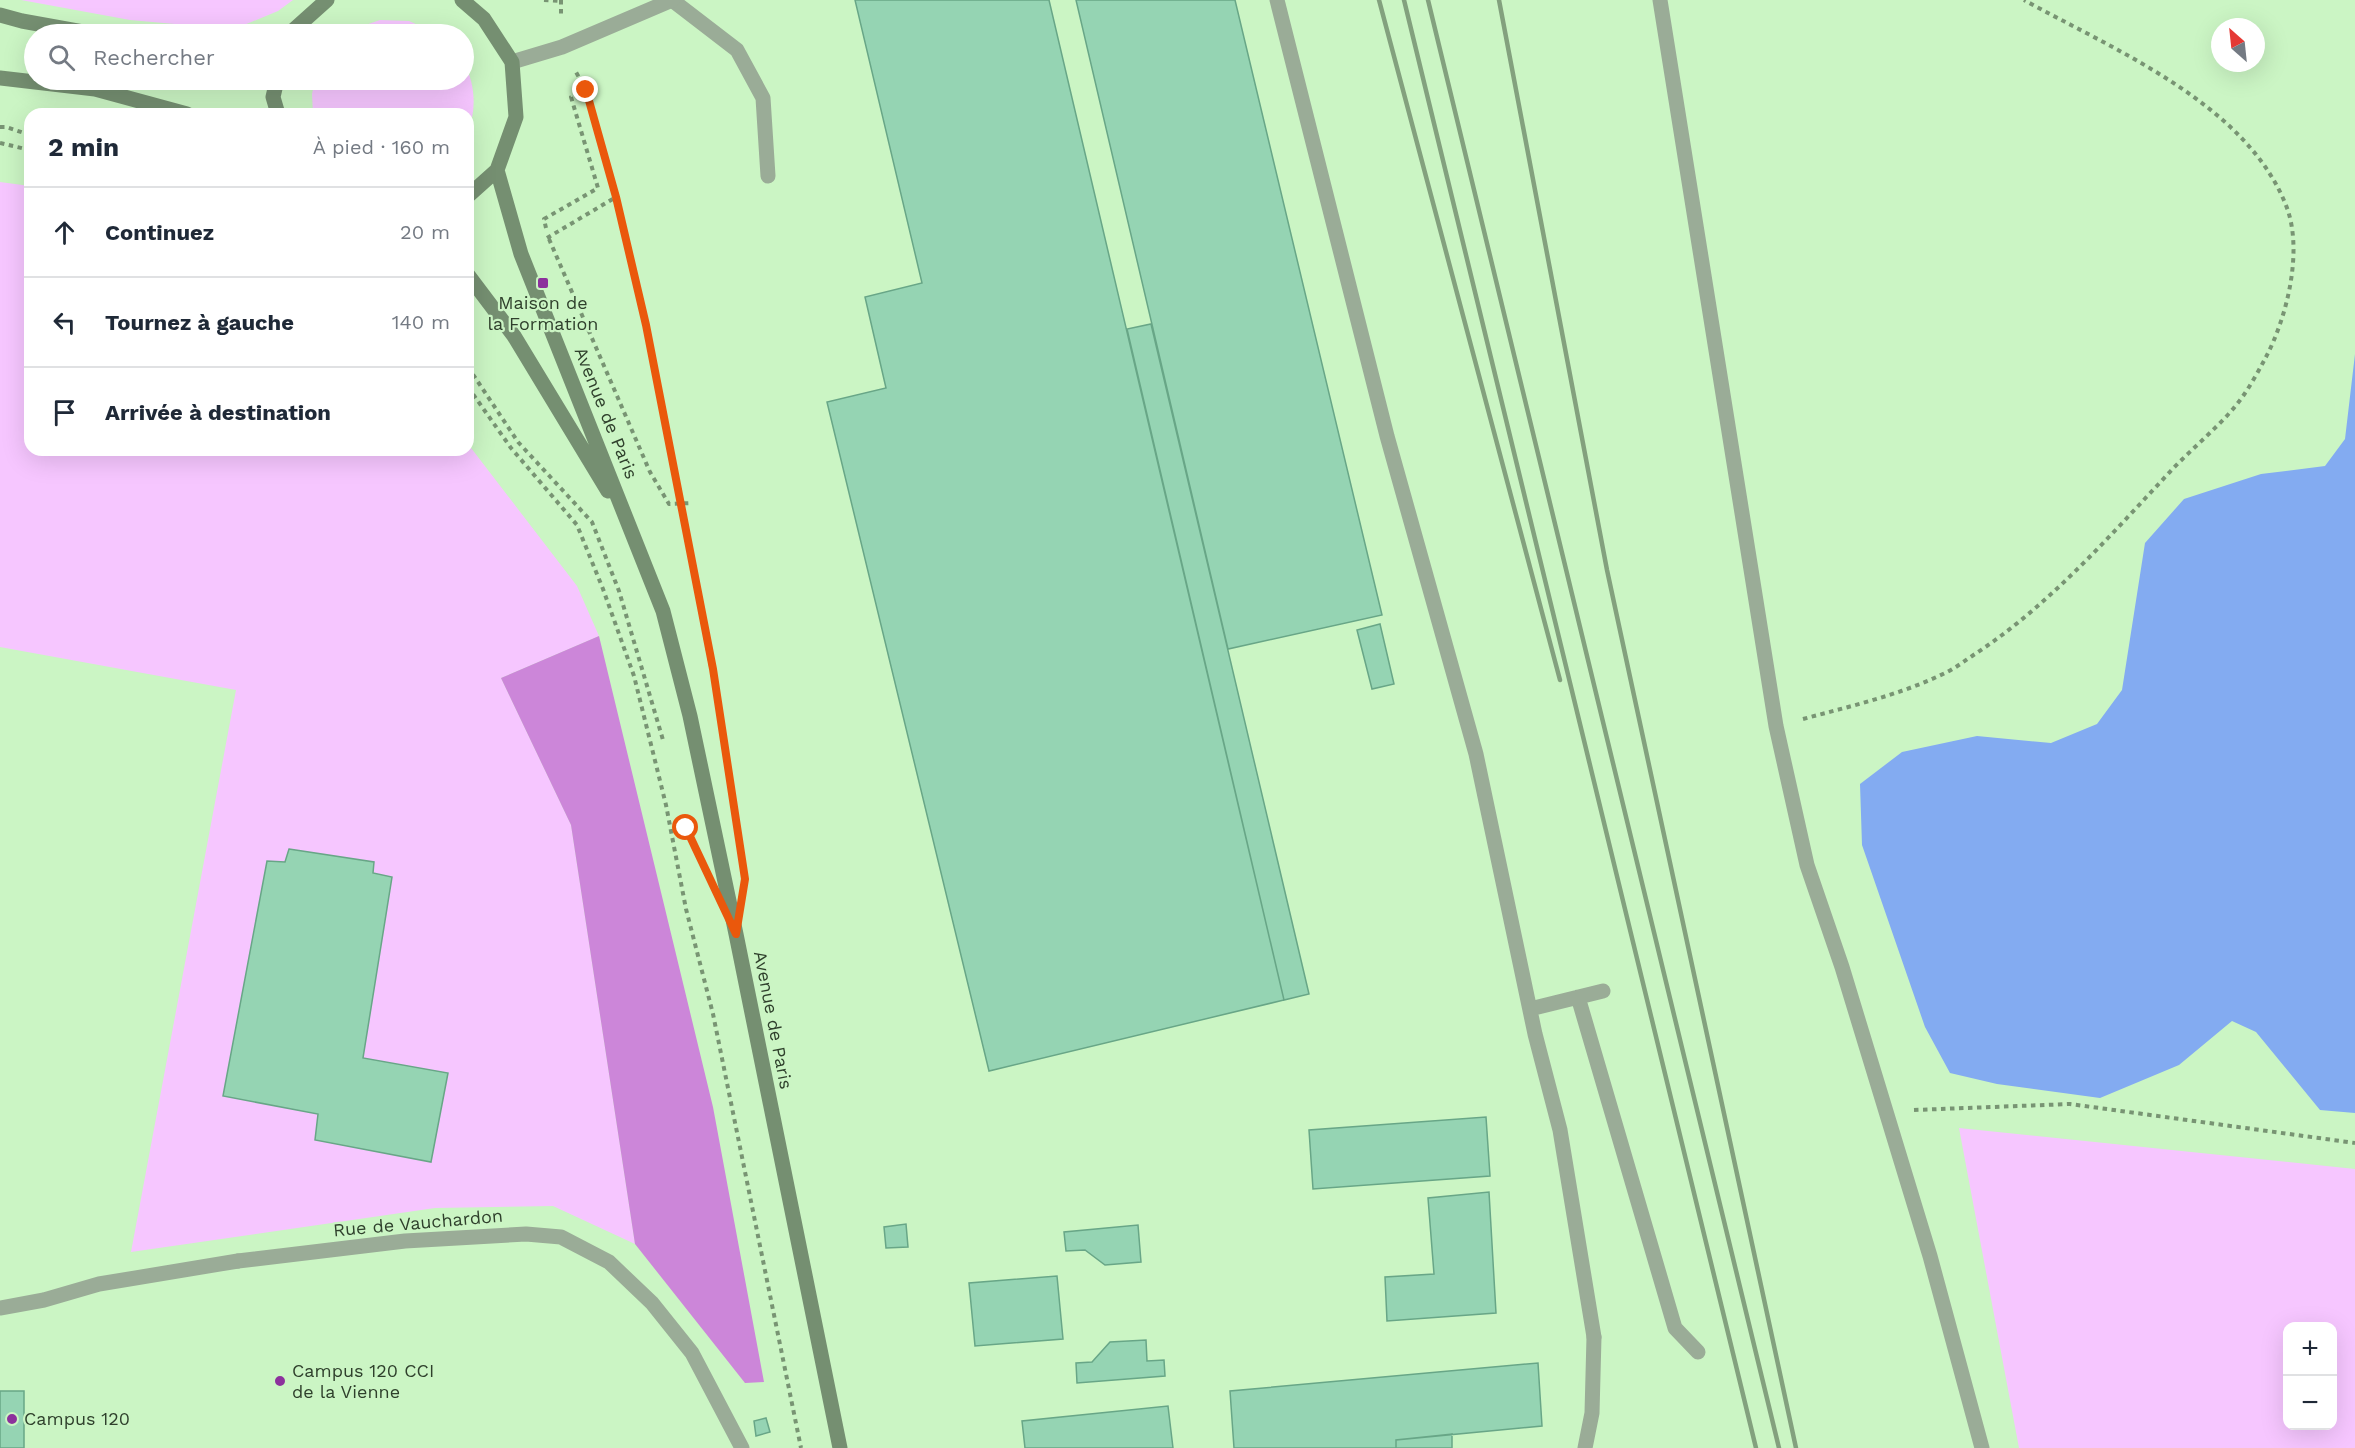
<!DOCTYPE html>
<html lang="fr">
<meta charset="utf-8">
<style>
body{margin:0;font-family:"Work Sans",sans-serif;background:#f6f6f7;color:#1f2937}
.controls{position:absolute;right:18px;bottom:18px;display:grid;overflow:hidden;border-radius:12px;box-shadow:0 6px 24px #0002}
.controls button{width:54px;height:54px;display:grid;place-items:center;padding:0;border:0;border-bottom:2px solid #e0e1e3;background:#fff;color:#1f2937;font:30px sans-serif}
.compass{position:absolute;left:2211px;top:18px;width:54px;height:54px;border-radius:50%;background:#fff;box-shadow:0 6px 24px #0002;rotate:333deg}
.stop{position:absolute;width:18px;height:18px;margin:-14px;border:4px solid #ea580c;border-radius:50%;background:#fff}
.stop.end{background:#ea580c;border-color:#fff;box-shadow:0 2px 6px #0008}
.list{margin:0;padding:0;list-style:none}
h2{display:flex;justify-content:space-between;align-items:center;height:78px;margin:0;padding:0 24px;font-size:26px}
h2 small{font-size:20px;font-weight:400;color:#747a83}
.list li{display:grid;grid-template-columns:39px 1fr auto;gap:18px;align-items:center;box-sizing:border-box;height:90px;padding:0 24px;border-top:2px solid #e0e1e3}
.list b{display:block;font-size:22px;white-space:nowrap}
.list em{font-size:20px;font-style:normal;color:#747a83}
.icon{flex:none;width:33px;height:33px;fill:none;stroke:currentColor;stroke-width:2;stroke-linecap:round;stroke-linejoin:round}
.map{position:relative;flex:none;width:2355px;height:1448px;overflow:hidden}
.search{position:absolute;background:#fff;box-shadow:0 6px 24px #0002;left:24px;top:24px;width:450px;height:66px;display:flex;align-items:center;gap:15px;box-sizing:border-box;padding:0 21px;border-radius:33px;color:#747a83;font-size:22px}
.panel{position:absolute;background:#fff;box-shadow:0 6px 24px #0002;left:24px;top:108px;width:450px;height:348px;border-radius:18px}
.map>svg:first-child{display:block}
.green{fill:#f6c6ff;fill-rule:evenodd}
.forest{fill:#cc86d9}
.water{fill:#83abf1}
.building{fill:#95d4b3;stroke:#68a687;stroke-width:1.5}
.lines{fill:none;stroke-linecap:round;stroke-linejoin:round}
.path{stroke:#789473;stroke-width:4;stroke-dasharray:4.5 4.5;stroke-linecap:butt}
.lane{stroke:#9aac97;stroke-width:15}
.street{stroke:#9aac97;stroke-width:15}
.secondary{stroke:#758f71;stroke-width:15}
.rail{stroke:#83a17e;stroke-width:4.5}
.route{stroke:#ea580c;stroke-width:8}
.poi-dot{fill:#8c319c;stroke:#cbf5c4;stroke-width:2}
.labels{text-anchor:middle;stroke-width:4.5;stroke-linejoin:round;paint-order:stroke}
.poi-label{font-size:18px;fill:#2f402c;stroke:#cbf5c4;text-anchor:start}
.street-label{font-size:18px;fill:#2f402c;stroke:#cbf5c4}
</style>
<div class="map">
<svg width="2355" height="1448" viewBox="0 0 2355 1448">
<rect width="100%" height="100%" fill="#cbf5c4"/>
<path class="green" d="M21,0H293L278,11L244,25L197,26L130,20Z
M380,20L409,21L438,34H347L354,29Z
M464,63C475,83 477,109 468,131V114H313L312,94L315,80H464Z
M0,182L30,186V450H468V444L577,586L599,636L501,678L571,825L635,1244L553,1206L435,1208L131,1252L236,690L0,647Z
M1959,1128L2355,1169V1448H2019ZM2332,1326V1426H2288V1326Z"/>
<path class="forest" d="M599,636L713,1107L764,1382L745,1383L635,1244L571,825L501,678Z"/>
<path class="water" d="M2355,354V1113L2320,1110L2256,1032L2232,1021L2179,1065L2100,1098L1997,1084L1950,1073L1925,1027L1862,845L1860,784L1902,752L1977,736L2051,743L2097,724L2122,690L2145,543L2184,499L2261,474L2325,466L2345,439Z"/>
<path class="building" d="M855,0H1049L1284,1000L989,1071L827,402L886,388L865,297L922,283Z
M1076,0H1235L1382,615L1228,649Z
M1151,324L1309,994L1284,1000L1127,329Z
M1380,624L1394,684L1372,689L1357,630Z
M289,849L374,862L373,873L392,877L363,1058L448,1073L431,1162L315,1140L318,1114L223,1096L267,861L285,862Z
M1486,1117L1490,1176L1313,1189L1309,1130Z
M1489,1192L1496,1313L1387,1321L1385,1277L1434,1274L1428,1198Z
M906,1224L908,1247L886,1248L884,1227Z
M1138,1225L1141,1262L1105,1265L1085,1250L1066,1251L1064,1232Z
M1057,1276L1063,1339L975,1346L969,1283Z
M1146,1340L1147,1361L1164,1360L1165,1376L1077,1383L1076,1363L1092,1362L1110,1342Z
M1538,1363L1542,1426L1396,1440V1448H1234L1230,1391Z
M0,1391H24V1448H0Z
M1168,1406L1173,1448H1025L1022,1421Z
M766,1418L770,1432L756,1436L754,1421Z
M1452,1434V1448H1396V1440Z"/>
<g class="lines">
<path class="path" d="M544,0L561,1
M561,0V17
M0,127H6L30,135
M0,143L30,150
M616,197L646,325L716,693
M546,228L544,219L598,188L571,97L586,90
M547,238L616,197L586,90L576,72
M549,239L650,472L669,504L692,503
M468,367L518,442L592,522L619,591L663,740
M468,387L511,448L577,525L603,589L634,676L666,805L686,909L713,1014L801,1448
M1803,719C1851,706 1900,695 1945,673C1956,668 1967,659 1978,652C2050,604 2108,538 2167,475C2188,452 2213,432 2233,409C2246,394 2257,374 2266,357C2287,317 2303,252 2287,208C2248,104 2114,50 2024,0
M1914,1110L2070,1104L2355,1143"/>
<path class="lane" d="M672,0L737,50L763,98L768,176
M1277,0L1387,436L1476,754L1535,1034L1560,1130L1594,1337
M1578,997L1675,1328L1698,1352
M1530,1009L1603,991
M238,1261L405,1241L526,1234L561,1237L609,1262L652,1303L692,1353L742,1448"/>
<path class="street" d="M1660,0L1776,726L1807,865L1842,967L1930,1256L1982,1448
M512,62L562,47L672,0
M0,1308L44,1300L99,1284L238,1261
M1585,1448L1592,1413L1594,1337"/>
<path class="secondary" d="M462,0L484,19L512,62L516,117L497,170L468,196
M0,15L22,21L94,34
M289,34L327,0
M0,78L95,89L187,114
M277,80L273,97L278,114
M497,170L521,254L663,611L690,716L736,934L840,1448
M468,275L514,336L608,491"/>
<path class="rail" d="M1379,0L1560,680
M1404,0L1756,1448
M1428,0L1779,1448
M1499,0L1607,570L1796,1448"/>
</g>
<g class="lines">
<path class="route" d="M586,90L616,197L646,325L713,669L745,879L736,934L686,828"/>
</g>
<g class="poi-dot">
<rect x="537" y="277" width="12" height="12" rx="3"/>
<circle cx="280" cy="1381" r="6"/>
<circle cx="12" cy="1419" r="6"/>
</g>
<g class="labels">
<g class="poi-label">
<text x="543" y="309" text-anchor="middle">Maison de<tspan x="543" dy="21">la Formation</tspan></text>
<text x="292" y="1377">Campus 120 CCI<tspan x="292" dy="21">de la Vienne</tspan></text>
<text x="24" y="1425">Campus 120</text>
</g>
<g class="street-label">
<text transform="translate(606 413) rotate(68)" y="6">Avenue de Paris</text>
<text transform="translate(773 1020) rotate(79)" y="6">Avenue de Paris</text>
<text transform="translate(418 1223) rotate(-5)" y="6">Rue de Vauchardon</text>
</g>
</g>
</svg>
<div class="controls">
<button>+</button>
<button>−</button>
</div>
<svg class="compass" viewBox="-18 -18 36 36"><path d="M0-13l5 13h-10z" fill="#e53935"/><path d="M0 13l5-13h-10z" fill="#747a83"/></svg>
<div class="stop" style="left:686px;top:828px"></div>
<div class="stop end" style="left:586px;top:90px"></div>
<div class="search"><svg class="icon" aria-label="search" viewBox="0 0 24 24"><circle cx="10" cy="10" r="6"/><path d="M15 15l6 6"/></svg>Rechercher</div>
<section class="panel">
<h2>2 min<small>À pied · 160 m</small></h2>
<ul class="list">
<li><svg class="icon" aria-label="ahead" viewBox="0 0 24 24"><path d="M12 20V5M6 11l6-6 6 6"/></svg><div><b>Continuez</b></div><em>20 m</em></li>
<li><svg class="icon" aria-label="left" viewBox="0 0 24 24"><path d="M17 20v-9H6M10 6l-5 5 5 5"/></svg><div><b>Tournez à gauche</b></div><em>140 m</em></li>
<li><svg class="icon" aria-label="arrive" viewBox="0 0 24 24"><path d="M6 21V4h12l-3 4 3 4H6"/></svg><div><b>Arrivée à destination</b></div></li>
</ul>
</section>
</div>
